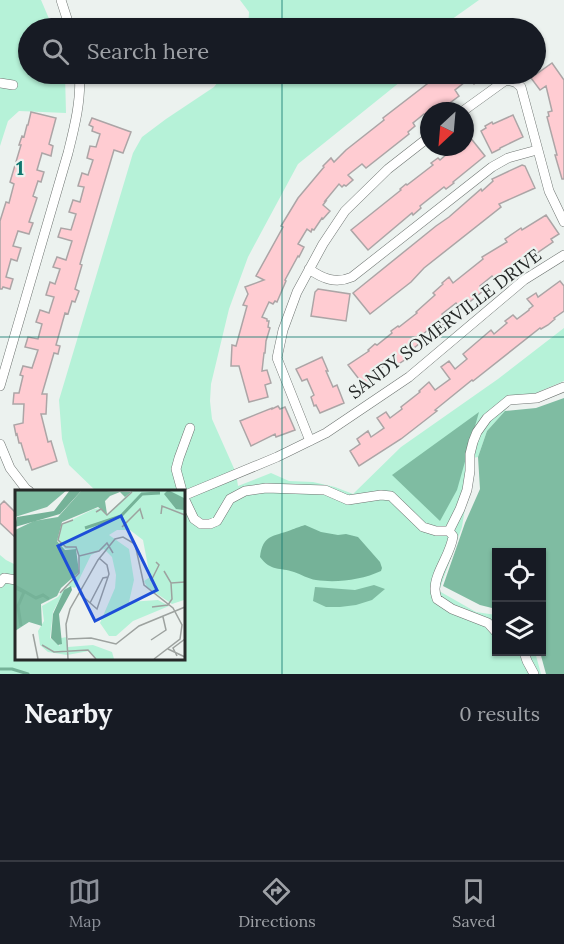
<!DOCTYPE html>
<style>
body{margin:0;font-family:Lora,serif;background:#242831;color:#f1f3f6}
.controls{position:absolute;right:18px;bottom:18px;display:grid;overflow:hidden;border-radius:0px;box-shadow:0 2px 4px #0004}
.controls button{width:54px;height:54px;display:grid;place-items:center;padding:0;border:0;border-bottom:2px solid #363941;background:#171b24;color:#f1f3f6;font:30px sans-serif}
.compass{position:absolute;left:420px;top:102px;width:54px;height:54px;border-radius:50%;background:#171b24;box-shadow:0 2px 4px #0004;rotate:206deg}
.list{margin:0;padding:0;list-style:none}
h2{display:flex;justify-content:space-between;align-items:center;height:78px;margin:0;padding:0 24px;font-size:26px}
h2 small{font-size:20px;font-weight:400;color:#9ea1a6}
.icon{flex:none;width:33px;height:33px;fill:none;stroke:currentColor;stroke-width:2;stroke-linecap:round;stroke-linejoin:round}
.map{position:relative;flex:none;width:564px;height:674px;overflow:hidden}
.search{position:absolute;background:#171b24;box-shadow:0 2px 4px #0004;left:18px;right:18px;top:18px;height:66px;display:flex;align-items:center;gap:15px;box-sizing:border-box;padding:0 21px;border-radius:33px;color:#9ea1a6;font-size:22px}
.sheet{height:186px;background:#171b24}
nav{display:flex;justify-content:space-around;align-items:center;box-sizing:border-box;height:84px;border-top:2px solid #363941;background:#171b24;font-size:16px;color:#9ea1a6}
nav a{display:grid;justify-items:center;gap:3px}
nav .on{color:#8c9099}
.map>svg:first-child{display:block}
.green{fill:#b6f2d8}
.forest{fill:#7fbca2}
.water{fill:#75b298}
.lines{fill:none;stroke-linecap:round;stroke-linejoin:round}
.stream{stroke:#75b298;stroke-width:3}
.building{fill:#ffccd2;stroke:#aca5a6;stroke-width:1.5}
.minor-casing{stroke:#6e7471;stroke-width:10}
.minor{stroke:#fff;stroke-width:9}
.grid{fill:none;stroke:#0f766e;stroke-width:1.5;stroke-opacity:0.55}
.labels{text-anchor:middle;stroke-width:4.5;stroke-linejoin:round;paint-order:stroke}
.street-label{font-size:18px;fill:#262928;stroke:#ecf2ef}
.inset-river{fill:none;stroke:#75b298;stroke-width:3}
.inset-road{fill:none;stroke:#9da29f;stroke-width:1.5}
.view{fill:#1d4ed8;fill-opacity:0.15;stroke:#1d4ed8;stroke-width:3}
.inset-edge{fill:none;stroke:#262928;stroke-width:3}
.grid-label{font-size:20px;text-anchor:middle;font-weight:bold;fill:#0f766e;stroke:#ecf2ef;stroke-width:4.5;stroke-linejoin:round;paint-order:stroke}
</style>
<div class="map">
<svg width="564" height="674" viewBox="0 0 564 674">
<rect width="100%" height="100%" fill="#ecf2ef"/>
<path class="green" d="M0,0H41L53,28H28V74H65L66,113L19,111L8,121L0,146Z
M240,0H479L448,22L446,28H248L249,12Z
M224,74H410L298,164L248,257L229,309L211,384L210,401L212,419L236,473L238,486L271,473L289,481L313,482L335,487L353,494L401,447L498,379L564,328V381L529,396H513L505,411L487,431L478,457L473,458L462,527L439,591L476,612L496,615V652H535L541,674H0V555L6,560L16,565V658H183V491H96L69,465L62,439L59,400L133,153L142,137L166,119L214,87Z"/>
<path class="forest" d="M564,398V674H546L540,652H542V552H496V609L480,605L443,586L465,523L480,489L478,457L487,431L505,411L536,408Z
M479,412L457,490L440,521L392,475Z
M374,585L385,589L372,600L356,605L340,607H326L313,601L315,587L355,590Z"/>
<path class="water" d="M305,525L321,532L338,535L346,534L358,537L380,562L382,568L381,571C362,580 336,583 316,580C308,579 301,574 294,572C280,567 271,572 260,557C263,534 273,537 291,530C296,528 299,527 305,525Z"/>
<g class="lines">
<path class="stream" d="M0,669H12L28,674"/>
</g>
<path class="building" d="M552,63L564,80V179H562L555,155H557L547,117L549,116L548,112L552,111L546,86L540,90L531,78Z
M440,74H478L482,78L474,84L469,79L455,90L459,96L439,111H429V119L424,114L413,123L415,126L408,132L409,134L366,168L362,164L348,175L353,180L346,186L344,185L342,187L339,184L325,201H326L323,205L330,211L323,219L322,218L314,230L312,229L311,232L307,229L298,244L304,247L299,257L298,256L285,280L286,281L277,302L275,301L273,304L269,302L262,317L267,319V321H269L268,327L270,328L266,341L265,353H264L262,371L267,370L271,383L265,385L268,397L249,402L239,366H231L232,345L236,346L247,306L243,305L248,294L245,287L264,280L256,276L283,227L281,226L298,198L324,167L323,166L331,158L334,162L346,150L384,120L383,118Z
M31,112L56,118L49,144L53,146L51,156L42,153L37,170L44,172L41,182L38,181L33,196L37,198L29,222L33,223L29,234L18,231L13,246L21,248L17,261L11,259L6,277L13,279L10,289L3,287L2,289H0V221L6,202L9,203L14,184L10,182L21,145H19L22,136L24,137L27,125H28Z
M513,115L523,137L500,148V149L492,153L481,131L486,128L485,126L492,122L493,124Z
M92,118L131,132L123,153L114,150L80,264L82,265L75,289L79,291L75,302L72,301L68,314L65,313L56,345L60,346L58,354L54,353L42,394H47L46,414H41L48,442L51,441L57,461L32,470L28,459L26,460L21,443H19L17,434L16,435L14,425L23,423L24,404H13L14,393H19L23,376L20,375L23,366L32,368L38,350L25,347L28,337L38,339L42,324L36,322L40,310L49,313L54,297L46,295L50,282L55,284L60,269L53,267L57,257L66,260L72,241L58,237L61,228L71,230L76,214L69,212L73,200L80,202L84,187L78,186L82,173L88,175L93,160L87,158L90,146L96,147L100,134L92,131L93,127L89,125Z
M465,131L485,156L453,182L454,183L446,189L444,187L420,206L421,208L413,215L412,213L368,250L351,230L401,190L400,189L406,184L407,185L433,165L431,163L438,158L440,160L455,147H465Z
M522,165L525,166L535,188L499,204L501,207L424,268L411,282L370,314L353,293L436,226L449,217L481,189L482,191L493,181L492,179Z
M546,215L559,234L551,239L553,242L505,275L504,273L495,280L492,276L480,286L483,291L461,309L456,303L442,314L448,320L440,327L436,323L422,335L425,339L404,356L406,359L397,365L392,359L379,370L382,374L365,385L364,382L362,383L348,365L369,351L368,350L375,344L377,345L392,333L391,331L398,326L399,327L417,313L416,312L435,295L433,293L443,284L442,283L449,277L453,283L483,259L482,257L507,242L505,239L521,228L522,230Z
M560,281L564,286V311L554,318L555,319L548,325L541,329L540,328L473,381L472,380L435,410L437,411L401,439L359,466L350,451L360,444L357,439L368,431L371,437L384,428L377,418L386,412L390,418L402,409L401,407L420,392L419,391L429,382L435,390L450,379L441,367L449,361L455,369L467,359L463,354L491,330L494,334L507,323L505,321L513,315L517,319L529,310V309L533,306L527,299L536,293L538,297Z
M318,289L350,294L346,321L311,316L315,292Z
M322,357L328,371H326L333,387L337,385L344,403L320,413L316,405L314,406L311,397L314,395L307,379L302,381L296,369Z
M278,406L280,409L285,407L295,430L276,437L275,434L251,446L240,421L272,408V409Z
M4,501L16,513V538L0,523V505Z"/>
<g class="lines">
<g class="minor-casing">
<path id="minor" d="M61,0L70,28
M0,83L13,85
M463,111L506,80L515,82L521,87L549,191L564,222
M309,269C323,279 336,284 352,277L492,167L508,158L537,150
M0,386L68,153C74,129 82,98 79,74
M310,441L277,358L283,330L297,292L323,244L345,211L388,169L429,137
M0,444L10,468L26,489L29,491
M182,491L176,469L179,458L190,428
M183,496L194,519L201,524H210L217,521L230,499L245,491L266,488L325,490L348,500L381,495L391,496L423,527L436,531H449L460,509L467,490L470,471V454L473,442L477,432L487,418L509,400L537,398L564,387
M183,496L277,457L326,433L409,377L524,280L564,255
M449,531L453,536C451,554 435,572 435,589C435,592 436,596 437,599L452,609L488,623L496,632
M0,583L4,578L16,580
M524,652L527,661L534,674"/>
</g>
<use href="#minor" class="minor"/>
</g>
<path class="grid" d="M282,0V28M282,74V674M0,337H564"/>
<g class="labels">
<g class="street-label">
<text transform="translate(445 324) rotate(-37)" y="6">SANDY SOMERVILLE DRIVE</text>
</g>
</g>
<g transform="translate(15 490)">
<rect width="170" height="170" fill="#ecf2ef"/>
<path d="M117,0H169V110L157,114L132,97L129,91L135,87L128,50L115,40H102L94,45L114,59L119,90L114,112L143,110L154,116L118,131L101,146H94L85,133L100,98L101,85L97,67L89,59L76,65L60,98L53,96L47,105L38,122L35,148L45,156L46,148L52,147L53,157L78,155L97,162L99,169H81L74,161L52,165L33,162L25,155L23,141L29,131L27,116L43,107L65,79L62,59H50L42,50L46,35L79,19L87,18L93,24Z" fill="#b6f2d8"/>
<path d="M0,0H52L32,17L0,27ZM67,0L116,2L110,7L105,2L95,6L90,11L92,24L83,17L47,32L42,51L50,60L61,59L64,82L46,98L42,106L26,114L27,136L14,132L0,141V40L19,31L43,27Z" fill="#7fbca2"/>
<path d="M55,0H67L45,24L0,37L2,27L39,21ZM153,0L169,8V20L161,19L149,4ZM56,96L57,100L44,124L47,154L43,155L36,148L38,124L49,100Z" fill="#75b298"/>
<path class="inset-river" d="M70,38L106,26L127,4L145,3M0,96L21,108L28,105L34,109M0,98L9,102L3,116L6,136"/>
<path class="inset-road" d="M81,22L86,19L92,25L117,2M146,24L147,16L170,25M58,30L47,34L43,50L51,57H61L64,66M107,37L125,19L128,29M149,81L156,93L170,92M136,91L144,75L141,72M45,103L64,83V66L84,61L92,53L98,63M65,104L82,119L94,84L92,75L84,68M75,113L88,88L93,87M137,117L153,115L157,109L156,93M18,144L23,169M53,149L76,148L101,154L124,136L170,117M136,150L151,140L148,127M27,155L39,162L73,160L81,169M153,159L170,167M162,166L158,158L170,149M53,169L51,134L55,119L83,70L100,49L108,47L120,54L129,95L158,118L167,135L165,149L139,169"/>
<path class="view" d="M106,26L142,100L80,131L43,56Z"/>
<rect width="170" height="170" class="inset-edge"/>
</g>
<g class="grid-label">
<text x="20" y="175">1</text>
</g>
</svg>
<div class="controls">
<button><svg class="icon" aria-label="locate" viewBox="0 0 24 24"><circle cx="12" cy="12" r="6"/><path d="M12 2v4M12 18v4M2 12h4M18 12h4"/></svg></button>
<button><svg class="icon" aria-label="layers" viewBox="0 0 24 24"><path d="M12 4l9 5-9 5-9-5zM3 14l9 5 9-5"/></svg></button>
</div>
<svg class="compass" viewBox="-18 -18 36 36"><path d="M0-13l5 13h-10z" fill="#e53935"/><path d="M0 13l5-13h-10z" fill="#9ea1a6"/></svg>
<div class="search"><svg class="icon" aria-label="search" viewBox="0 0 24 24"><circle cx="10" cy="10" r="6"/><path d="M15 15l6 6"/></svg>Search here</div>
</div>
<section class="sheet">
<h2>Nearby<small>0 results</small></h2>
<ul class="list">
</ul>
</section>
<nav>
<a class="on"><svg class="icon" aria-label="map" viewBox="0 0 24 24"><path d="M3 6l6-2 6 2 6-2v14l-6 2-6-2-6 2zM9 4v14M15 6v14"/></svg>Map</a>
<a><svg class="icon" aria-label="directions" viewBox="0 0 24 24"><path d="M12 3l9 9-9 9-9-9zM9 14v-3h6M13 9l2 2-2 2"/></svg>Directions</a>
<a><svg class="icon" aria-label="saved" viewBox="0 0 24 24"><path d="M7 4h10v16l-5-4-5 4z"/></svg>Saved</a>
</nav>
